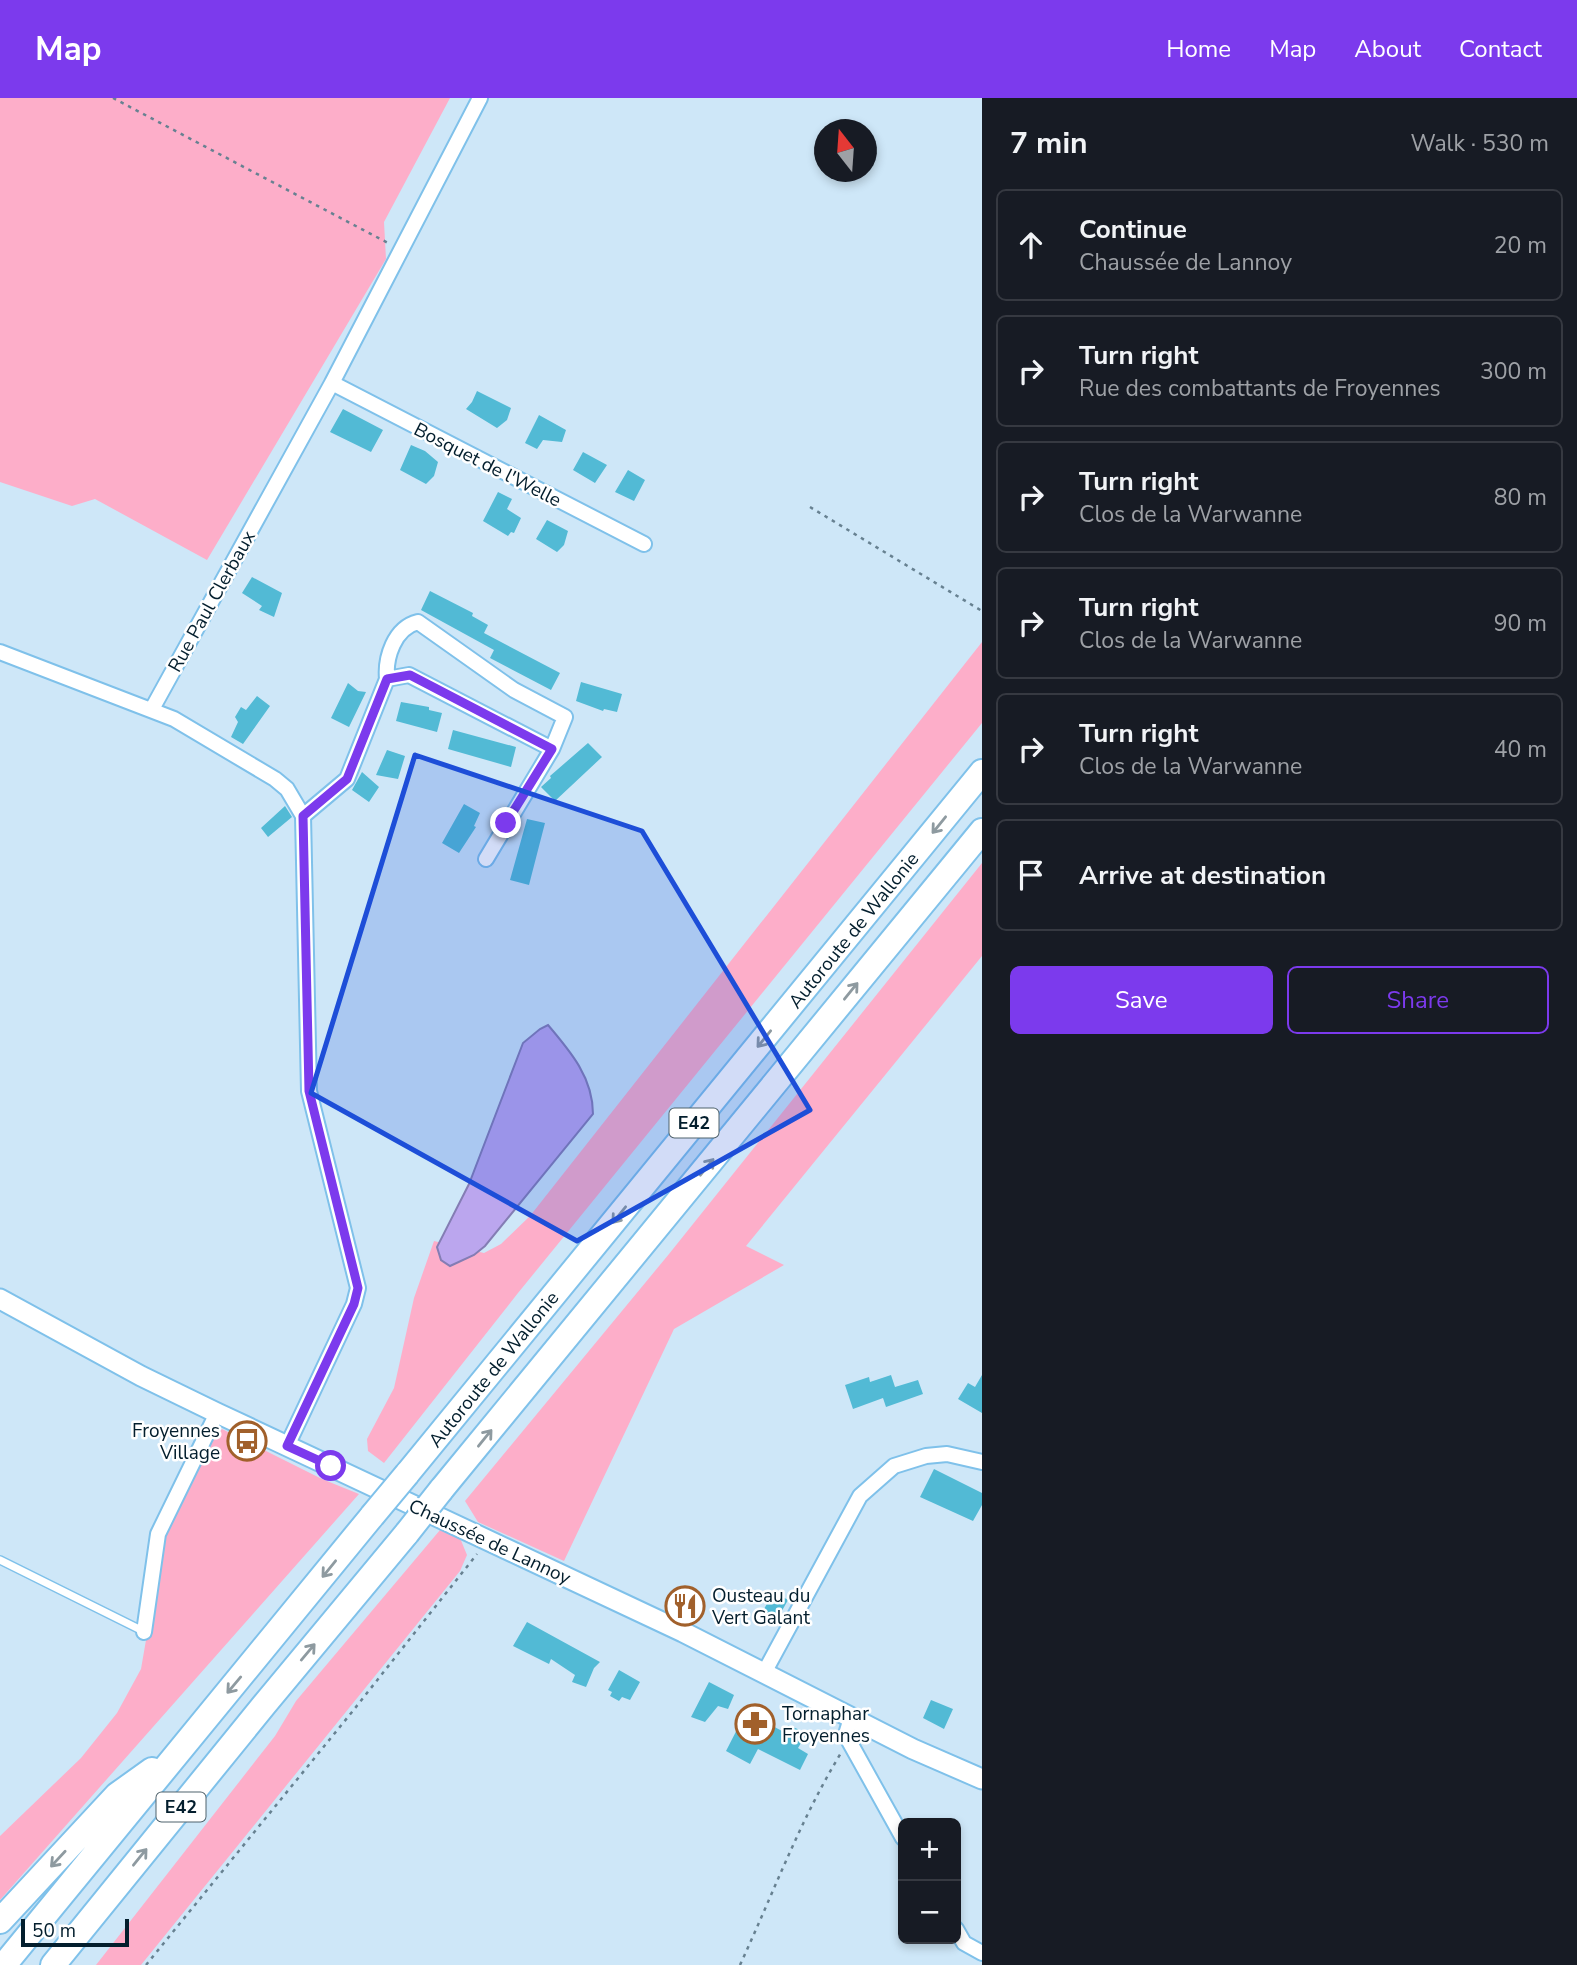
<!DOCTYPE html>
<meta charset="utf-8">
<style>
body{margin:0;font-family:"Nunito Sans",sans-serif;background:#242831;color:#f1f3f6}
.controls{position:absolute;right:21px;bottom:21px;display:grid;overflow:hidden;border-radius:10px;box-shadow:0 4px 10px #0003}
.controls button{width:63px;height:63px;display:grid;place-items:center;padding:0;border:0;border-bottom:2px solid #363941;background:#171b24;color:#f1f3f6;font:35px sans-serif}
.compass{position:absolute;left:814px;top:21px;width:63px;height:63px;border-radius:50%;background:#171b24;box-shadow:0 4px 10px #0003;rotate:343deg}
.scale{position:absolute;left:21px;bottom:18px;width:108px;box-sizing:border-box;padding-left:7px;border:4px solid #031e2d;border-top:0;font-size:19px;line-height:24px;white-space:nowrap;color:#031e2d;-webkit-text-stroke:5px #fff;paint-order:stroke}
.stop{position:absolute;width:21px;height:21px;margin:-16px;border:5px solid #7c3aed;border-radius:50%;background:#fff}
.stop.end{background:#7c3aed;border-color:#fff;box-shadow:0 2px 7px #0008}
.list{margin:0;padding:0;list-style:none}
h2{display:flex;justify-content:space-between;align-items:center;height:91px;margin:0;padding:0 28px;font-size:30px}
h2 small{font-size:23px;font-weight:400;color:#9ea1a6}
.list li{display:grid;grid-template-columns:46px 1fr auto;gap:21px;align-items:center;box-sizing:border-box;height:112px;margin:0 14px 14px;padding:0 14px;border:2px solid #363941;border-radius:10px}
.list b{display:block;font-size:26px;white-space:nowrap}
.list p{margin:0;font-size:23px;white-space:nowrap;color:#9ea1a6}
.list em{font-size:23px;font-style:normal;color:#9ea1a6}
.actions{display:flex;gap:14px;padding:21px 28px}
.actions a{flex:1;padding:16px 0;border:2px solid #7c3aed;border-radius:10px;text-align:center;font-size:24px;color:#7c3aed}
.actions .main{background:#7c3aed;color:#fff}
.icon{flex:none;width:38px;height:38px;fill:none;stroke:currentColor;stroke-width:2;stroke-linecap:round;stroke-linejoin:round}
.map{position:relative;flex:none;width:982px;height:1867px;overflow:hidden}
header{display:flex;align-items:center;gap:42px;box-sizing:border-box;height:98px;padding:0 35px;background:#7c3aed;color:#fff}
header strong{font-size:33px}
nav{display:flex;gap:38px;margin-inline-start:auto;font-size:24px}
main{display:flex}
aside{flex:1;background:#171b24}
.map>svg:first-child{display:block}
.green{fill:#fdaec9}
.water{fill:#bba6ee;stroke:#847db4;stroke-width:2}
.building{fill:#52bad5}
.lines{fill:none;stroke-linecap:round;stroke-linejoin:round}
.service-casing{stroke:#7fc1ea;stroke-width:10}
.minor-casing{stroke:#7fc1ea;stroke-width:18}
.secondary-casing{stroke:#7fc1ea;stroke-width:23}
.motorway-casing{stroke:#7fc1ea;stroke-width:28}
.path{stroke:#678191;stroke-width:2.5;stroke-dasharray:3.5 5;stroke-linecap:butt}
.service{stroke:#fff;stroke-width:7}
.minor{stroke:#fff;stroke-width:14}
.secondary{stroke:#fff;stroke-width:19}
.motorway{stroke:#fff;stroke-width:24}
.motorway-bridge-casing{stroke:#7fc1ea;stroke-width:28;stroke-linecap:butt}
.motorway-bridge{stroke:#fff;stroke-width:24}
.oneway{stroke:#8e9aa0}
.route{stroke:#7c3aed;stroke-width:9}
.marked{fill:#1d4ed8;fill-opacity:0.2;stroke:#1d4ed8;stroke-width:5;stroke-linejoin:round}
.labels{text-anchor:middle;stroke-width:5;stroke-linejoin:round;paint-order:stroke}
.shield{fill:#fff;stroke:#4f626c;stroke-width:2}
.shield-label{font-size:18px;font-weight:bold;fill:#031e2d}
.street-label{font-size:19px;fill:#031e2d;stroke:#fff}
.poi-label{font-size:19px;fill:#031e2d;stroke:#fff;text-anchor:start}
</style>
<header>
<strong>Map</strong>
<nav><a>Home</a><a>Map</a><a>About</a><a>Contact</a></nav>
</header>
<main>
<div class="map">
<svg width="982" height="1867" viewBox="0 0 982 1867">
<rect width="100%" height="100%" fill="#cee7f8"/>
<path class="green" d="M0,0H450L384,124L386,161L207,462L95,401L72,408L0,384Z
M982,544V625L518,1195L384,1365L368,1353L367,1341L394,1290L414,1200L434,1143L484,1155L501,1146L530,1118Z
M982,765V858L746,1148L784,1167L674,1231L564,1463L478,1424L465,1403L669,1156Z
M222,1331L322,1381L359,1396L0,1802V1738L81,1660L117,1615L141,1571L164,1438L206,1347Z
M440,1432L460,1440L467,1457L460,1473L141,1867H96L275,1638L296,1603Z"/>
<path class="water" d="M548,927C571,954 593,980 593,1016L485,1148L474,1157L450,1168L441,1162L437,1149L469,1086L523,945L540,931Z"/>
<path class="building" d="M477,293L511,310L507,322L497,330L466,311L472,304Z
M343,311L383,332L371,354L330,334Z
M539,317L566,332L562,344L543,342L537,351L525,345Z
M411,347L425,353L438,364L434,378L426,386L400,372Z
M583,354L607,367L595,385L573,372Z
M628,372L645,382L634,403L615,394Z
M498,394L512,401L507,411L521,420L514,435L511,434L508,438L483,423Z
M547,422L568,433L564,447L557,454L536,441Z
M252,479L282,495L274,519L259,512L262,508L242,495Z
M430,493L473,515L472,518L488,527L484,535L560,575L551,592L490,560L494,552L421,512Z
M581,584L622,596L617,614L604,611L603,613L576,603Z
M348,585L358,593L366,594L349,629L331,620Z
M257,598L270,608L243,646L231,639L238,624L235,619L241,609L246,612Z
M401,604L429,609V612L442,615L437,634L396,623Z
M453,632L516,649L511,669L448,651Z
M588,645L602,659L555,703L541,689L551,680L550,678Z
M387,652L405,658L398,681L376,677Z
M362,674L379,689L369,704L352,692Z
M464,706L480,715L474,728L476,729L459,755L442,745Z
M285,708L292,719L268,739L261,730Z
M527,721L545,725L529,787L510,782Z
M891,1277L895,1289L918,1282L923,1296L886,1309L883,1300L853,1311L845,1287L869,1279L870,1284Z
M982,1277V1315L958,1301L968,1285L975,1289Z
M934,1371L982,1395V1407L973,1423L920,1399Z
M778,1496L788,1502L774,1527L760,1518L768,1504L773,1506Z
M527,1524L600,1564L594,1570L586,1589L572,1584L575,1577L551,1561L549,1566L513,1548Z
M619,1572L640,1584L630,1602L622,1599L619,1603L610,1598L612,1594L608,1592Z
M709,1584L734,1597L728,1611L718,1608L705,1624L691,1619Z
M931,1602L953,1611L944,1631L923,1620Z
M746,1614L784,1634L788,1627L807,1635L798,1650L808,1656L800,1672L758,1651L750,1666L726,1653Z"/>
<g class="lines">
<g class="service-casing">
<path id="service" d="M0,1462L143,1533"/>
</g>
<g class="minor-casing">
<path id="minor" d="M332,285L644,446
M0,554L174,621L275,681L287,691L303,718L309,993L358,1190L354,1206L287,1348
M387,581C385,560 394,530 418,524L514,592L565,619L552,651
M152,611L332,285L480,0
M303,718L347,681L387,581L409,577L552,651L486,761
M144,1534L158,1436L217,1315
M764,1575L860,1398L894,1368L926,1358L947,1356L982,1364
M851,1620L847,1633L849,1643L903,1740
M956,1831L964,1845L982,1855"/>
</g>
<g class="secondary-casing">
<path id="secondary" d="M0,1201L141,1278L217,1315L683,1534L913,1651L982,1681"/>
</g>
<g class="motorway-casing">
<path id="motorway" d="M407,1376L982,674
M441,1392L982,733
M0,1823L117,1697L152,1672
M4,1867L372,1418
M53,1867L264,1607L407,1435"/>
</g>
<path class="path" d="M113,0L388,145
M810,409L982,513
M146,1867L352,1614L477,1456
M740,1867C773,1796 800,1722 841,1655"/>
<use href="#service" class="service"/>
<use href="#minor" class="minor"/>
<use href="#secondary" class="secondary"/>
<use href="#motorway" class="motorway"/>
<g class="motorway-bridge-casing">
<path id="motorway-bridge" d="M372,1418L407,1376
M407,1435L441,1392"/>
</g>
<use href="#motorway-bridge" class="motorway-bridge"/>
</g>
<defs><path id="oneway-shaft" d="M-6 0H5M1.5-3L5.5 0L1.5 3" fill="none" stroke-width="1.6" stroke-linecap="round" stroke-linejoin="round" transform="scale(1.75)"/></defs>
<g class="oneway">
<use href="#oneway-shaft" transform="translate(939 727) rotate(129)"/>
<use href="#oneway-shaft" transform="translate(851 893) rotate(-51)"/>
<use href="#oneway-shaft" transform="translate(764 941) rotate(129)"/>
<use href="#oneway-shaft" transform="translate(707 1069) rotate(-51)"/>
<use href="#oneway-shaft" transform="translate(619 1117) rotate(129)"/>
<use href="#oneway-shaft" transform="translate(485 1340) rotate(-51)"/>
<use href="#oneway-shaft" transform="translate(329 1471) rotate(129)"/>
<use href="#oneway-shaft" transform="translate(308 1554) rotate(-50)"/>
<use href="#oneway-shaft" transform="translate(234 1587) rotate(130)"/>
<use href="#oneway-shaft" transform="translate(140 1759) rotate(-51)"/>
<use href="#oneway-shaft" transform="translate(58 1761) rotate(133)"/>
</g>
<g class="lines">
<path class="route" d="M331,1368L287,1348L354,1206L358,1190L309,993L303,718L347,681L387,581L410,577L552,651L506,725"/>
</g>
<path class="marked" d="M415,657L642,733L810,1012L577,1143L311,995Z"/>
<defs>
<g id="bus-ring" transform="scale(2.0125)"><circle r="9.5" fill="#fff" stroke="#a1602b" stroke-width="1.5"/><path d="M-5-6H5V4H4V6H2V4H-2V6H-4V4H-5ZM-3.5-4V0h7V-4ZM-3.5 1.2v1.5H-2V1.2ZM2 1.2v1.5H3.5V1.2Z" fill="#a1602b"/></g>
<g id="restaurant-ring" transform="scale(2.0125)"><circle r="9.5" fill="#fff" stroke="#a1602b" stroke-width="1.5"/><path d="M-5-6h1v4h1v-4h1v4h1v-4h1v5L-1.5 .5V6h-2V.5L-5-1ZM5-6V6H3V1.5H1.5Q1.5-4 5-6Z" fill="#a1602b"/></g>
<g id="pharmacy-ring" transform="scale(2.0125)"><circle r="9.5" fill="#fff" stroke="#a1602b" stroke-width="1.5"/><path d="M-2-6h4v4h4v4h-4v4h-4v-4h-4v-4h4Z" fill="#a1602b"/></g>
</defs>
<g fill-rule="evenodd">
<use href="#bus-ring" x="247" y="1343"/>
<use href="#restaurant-ring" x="685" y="1508"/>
<use href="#pharmacy-ring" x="755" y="1626"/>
</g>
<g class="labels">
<g class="shield">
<rect x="669.5" y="1010.5" width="49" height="29" rx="5"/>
<rect x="156.5" y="1694.5" width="49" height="29" rx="5"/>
</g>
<g class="shield-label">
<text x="694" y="1031">E42</text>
<text x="181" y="1715">E42</text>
</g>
<g class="street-label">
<text transform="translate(488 366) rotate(27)" y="7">Bosquet de l'Welle</text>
<text transform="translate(211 503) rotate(-61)" y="7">Rue Paul Clerbaux</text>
<text transform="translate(853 832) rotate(-51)" y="7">Autoroute de Wallonie</text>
<text transform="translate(493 1271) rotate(-51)" y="7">Autoroute de Wallonie</text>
<text transform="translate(490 1443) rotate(25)" y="7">Chaussée de Lannoy</text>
</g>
<g class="poi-label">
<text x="220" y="1339" text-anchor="end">Froyennes<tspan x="220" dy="22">Village</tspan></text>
<text x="712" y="1504">Ousteau du<tspan x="712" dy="22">Vert Galant</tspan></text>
<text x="782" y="1622">Tornaphar<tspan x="782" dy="22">Froyennes</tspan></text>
</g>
</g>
</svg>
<div class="controls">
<button>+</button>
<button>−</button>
</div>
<svg class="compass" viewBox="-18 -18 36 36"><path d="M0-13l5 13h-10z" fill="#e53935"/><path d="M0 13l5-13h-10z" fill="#9ea1a6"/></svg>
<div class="scale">50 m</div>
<div class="stop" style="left:331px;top:1368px"></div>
<div class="stop end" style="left:506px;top:725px"></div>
</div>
<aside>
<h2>7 min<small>Walk · 530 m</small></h2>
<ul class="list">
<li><svg class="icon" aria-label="ahead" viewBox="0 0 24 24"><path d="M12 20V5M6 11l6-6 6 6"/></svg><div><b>Continue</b><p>Chaussée de Lannoy</p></div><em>20 m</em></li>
<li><svg class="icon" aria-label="right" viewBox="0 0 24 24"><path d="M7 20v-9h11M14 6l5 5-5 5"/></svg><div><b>Turn right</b><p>Rue des combattants de Froyennes</p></div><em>300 m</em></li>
<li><svg class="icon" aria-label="right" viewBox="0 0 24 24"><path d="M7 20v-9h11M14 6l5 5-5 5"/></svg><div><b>Turn right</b><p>Clos de la Warwanne</p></div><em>80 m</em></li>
<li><svg class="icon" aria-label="right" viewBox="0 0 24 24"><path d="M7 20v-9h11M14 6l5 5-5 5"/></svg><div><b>Turn right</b><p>Clos de la Warwanne</p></div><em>90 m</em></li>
<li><svg class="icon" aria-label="right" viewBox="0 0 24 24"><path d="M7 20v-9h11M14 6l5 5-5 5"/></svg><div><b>Turn right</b><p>Clos de la Warwanne</p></div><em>40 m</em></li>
<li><svg class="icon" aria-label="arrive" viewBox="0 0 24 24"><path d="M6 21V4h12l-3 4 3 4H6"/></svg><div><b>Arrive at destination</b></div></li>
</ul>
<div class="actions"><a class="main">Save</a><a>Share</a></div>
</aside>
</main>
